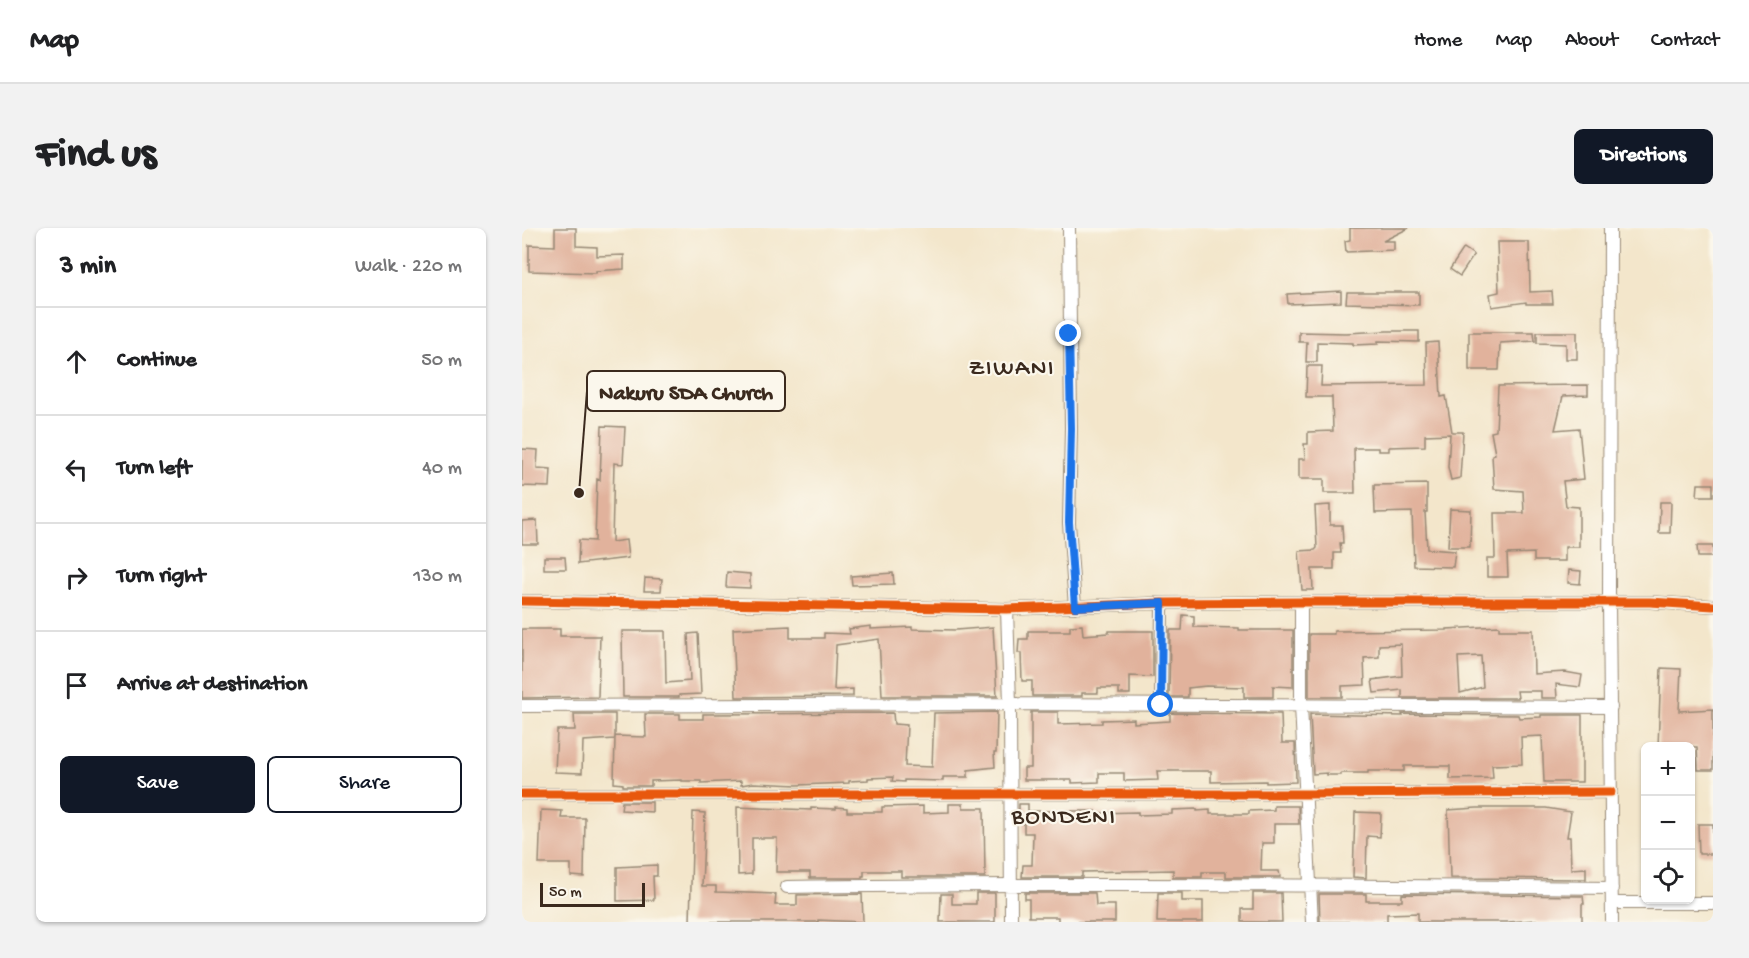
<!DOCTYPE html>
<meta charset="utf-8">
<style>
body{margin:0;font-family:"Gochi Hand",sans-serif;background:#f2f2f2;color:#202124}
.controls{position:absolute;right:18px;bottom:18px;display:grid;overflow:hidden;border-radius:9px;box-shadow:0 2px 4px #0004}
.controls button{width:54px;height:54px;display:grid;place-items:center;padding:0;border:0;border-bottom:2px solid #e0e0e0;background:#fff;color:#202124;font:30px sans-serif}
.scale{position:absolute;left:18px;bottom:15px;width:105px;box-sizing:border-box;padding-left:6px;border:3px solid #3b2a1e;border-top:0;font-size:16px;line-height:21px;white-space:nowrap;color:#3b2a1e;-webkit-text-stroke:4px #fbf7ec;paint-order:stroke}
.stop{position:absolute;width:18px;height:18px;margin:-14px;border:4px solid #1a73e8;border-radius:50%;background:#fff}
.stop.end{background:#1a73e8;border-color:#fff;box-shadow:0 2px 6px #0008}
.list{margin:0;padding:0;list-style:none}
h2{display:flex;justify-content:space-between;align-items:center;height:78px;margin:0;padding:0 24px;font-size:26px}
h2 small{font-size:20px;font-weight:400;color:#757577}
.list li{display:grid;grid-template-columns:39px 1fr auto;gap:18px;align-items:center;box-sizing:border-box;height:108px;padding:0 24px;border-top:2px solid #e0e0e0}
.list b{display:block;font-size:22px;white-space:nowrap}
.list em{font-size:20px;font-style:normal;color:#757577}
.actions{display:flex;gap:12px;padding:18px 24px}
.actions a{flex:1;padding:14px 0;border:2px solid #111827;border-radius:9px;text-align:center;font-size:21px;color:#111827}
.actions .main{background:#111827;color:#fff}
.icon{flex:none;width:33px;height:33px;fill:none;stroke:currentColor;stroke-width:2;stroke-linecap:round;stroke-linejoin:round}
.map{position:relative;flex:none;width:1191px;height:694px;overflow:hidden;border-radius:9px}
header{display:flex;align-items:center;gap:36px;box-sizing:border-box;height:84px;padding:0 30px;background:#fff;border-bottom:2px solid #e0e0e0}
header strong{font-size:28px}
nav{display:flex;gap:33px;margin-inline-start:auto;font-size:21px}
.intro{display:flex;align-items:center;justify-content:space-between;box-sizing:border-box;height:144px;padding:0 36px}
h1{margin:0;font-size:42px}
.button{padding:15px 27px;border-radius:9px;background:#111827;color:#fff;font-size:21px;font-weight:700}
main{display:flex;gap:36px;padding:0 36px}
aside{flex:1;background:#fff;border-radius:9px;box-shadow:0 2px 4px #0004}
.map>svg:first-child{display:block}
.building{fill:#e1b29c;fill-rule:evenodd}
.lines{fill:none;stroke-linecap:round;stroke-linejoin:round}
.minor-casing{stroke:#978874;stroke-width:14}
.minor{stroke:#fff;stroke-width:12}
.cycleway-casing{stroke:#fbf7ec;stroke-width:13}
.cycleway{stroke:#e8590c;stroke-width:9}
.route{stroke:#1a73e8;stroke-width:8}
.labels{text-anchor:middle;stroke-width:4.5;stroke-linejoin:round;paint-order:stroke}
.quarter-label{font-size:24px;letter-spacing:1.5px;fill:#3b2a1e;stroke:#fbf7ec}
.leader{fill:none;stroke:#3b2a1e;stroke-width:2}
.callout-dot{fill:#3b2a1e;stroke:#fbf7ec;stroke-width:2}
.callout{fill:#fbf7ec;stroke:#3b2a1e;stroke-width:2}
.callout-label{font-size:22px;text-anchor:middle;font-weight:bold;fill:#3b2a1e}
</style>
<header>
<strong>Map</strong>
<nav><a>Home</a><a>Map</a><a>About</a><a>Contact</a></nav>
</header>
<div class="intro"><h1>Find us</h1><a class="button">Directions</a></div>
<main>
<aside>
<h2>3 min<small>Walk · 220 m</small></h2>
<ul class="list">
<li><svg class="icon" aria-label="ahead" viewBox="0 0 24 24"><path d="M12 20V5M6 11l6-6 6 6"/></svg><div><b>Continue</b></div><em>50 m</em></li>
<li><svg class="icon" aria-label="left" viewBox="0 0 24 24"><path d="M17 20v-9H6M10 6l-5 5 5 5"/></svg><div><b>Turn left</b></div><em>40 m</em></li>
<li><svg class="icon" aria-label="right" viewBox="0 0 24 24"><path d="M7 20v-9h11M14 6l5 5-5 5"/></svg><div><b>Turn right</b></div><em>130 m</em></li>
<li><svg class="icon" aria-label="arrive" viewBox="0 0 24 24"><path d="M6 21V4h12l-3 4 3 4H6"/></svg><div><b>Arrive at destination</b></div></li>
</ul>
<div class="actions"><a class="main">Save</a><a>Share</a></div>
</aside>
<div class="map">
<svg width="1191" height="694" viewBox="0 0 1191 694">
<rect width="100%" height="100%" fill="#fbf7ec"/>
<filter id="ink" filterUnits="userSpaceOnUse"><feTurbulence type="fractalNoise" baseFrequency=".0167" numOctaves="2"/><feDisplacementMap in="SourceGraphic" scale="12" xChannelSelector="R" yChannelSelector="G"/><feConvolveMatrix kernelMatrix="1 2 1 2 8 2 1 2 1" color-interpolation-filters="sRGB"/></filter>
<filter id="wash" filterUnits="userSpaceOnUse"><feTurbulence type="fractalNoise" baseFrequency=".008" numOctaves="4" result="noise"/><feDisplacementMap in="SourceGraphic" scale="24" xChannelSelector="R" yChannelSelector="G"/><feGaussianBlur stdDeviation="1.35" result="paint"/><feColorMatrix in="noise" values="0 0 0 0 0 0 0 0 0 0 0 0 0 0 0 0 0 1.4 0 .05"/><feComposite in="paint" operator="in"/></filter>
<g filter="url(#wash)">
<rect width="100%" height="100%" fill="#f3e6cb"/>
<g id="blocks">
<path class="building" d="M33,0H54V18L75,19V28L102,27V41L74,43V45L7,43V17L33,18Z
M828,0H887L861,13H872V22L824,24L823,13L828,12Z
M975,14H1007L1008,64L1030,63L1031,76H1004V74L970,79L968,66L977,64Z
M942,20L952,27L938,48L928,41Z
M819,63V74L766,76L765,66Z
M825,64H897V77L824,75Z
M865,103H897V114L856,113V116L831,117V115L795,114V134H784L785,114H777V104L824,105Z
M947,104H1012L1013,113L978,115L977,142H947Z
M1015,104H1055V131H1044V116L1015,115Z
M916,114L919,169L924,168L930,204H941L938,250L929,252L926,239L928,206L903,207V218L867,219V223H856V220H832L833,265H802V251H777V231H783L782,216H786V204L811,203L810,169H784L785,138H800L799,158L905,157L904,115Z
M1066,157V167L1041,168L1033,202L1057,200L1062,251L1041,253L1044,278L1057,279V319H1043V333H1012V325L985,326L986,349H965V330H973L972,285H1002L1001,263L972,261L970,227L973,226L969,204L974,203L976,158Z
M80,198L103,199L101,236L92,235L90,314L104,312L106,330L56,336L57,312L73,313L75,251L78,252Z
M0,221L16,222L15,240L29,241L28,259L0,258Z
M905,256V284H903L905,321L933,323L931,339L892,338L890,284L853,285L852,257Z
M1176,256H1191V268H1175Z
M1138,274H1149L1148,305H1137Z
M808,277V297H820L821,315H818L819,325H812V341H790L791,362H780L777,323L793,322L795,320L793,278Z
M928,281L949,282L948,319H926Z
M15,292L16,316H0V293Z
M1175,318H1191V329H1176Z
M22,329H43L44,341H22Z
M1047,342L1059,343L1058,356L1046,355Z
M205,344L228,346V360L204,359Z
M371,345L372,356L330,357L329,348Z
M123,350L140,351L139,363H122Z
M661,387L672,388V399L717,400V402H771V459L751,458V469H722V459L684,458L666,460V469H647L648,402H660Z
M560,397L561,407L587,405V403H631V449L608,448V466H597V460H576V465H560V468H510V453H500L499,425H496L497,411H506V403H548V398Z
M268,398V410H302V405L328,406L327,401L349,398V401L390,399V401L434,402L471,399L475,468H360L357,411L314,417L312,462L331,461V468L214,469L211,401Z
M977,398V402H1011L1012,446L1043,444L1060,447L1058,459L1034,456L1035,470H1019V463H995L996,470H880V462L852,465L850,452L880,448L879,416L857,417V429L842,430L843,457L820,458V469H787V406H812V403L925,402V401ZM959,428L961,459L938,465L936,429Z
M0,401H38V408H78L76,469L0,470Z
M100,403H143L144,455L168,453L166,406L176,405L179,466L157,467V469H101Z
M1139,440L1159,441L1157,483L1191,481V542H1176L1175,519H1136Z
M475,484L474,525H472L473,539L446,542V549H421V553L382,552V554L370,553L371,549L346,550V552L327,553V555L275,557L231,555L219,557V553L179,555V553H160V552L129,553V558H101V556L92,555L93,508L124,509L123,486H158V491H181V486L371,485L372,496L385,497L383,538L410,539L412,485Z
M509,484H536V496L580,495V492L612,491V495L648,493V485L759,486L760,515H773L774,554L744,555V553L689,554V543H635L636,552L602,553V545H577V554L550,555V552H502V540H509Z
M52,486H93V511L61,513L60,545L33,544L35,502H53Z
M788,486L881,488L880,486L996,487L997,490L1019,489V487H1060V554H1022L1020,508L999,509L1000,536L970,537L971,550L928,551V538H882V543H846V545H819V547H805V545L791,546Z
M100,574H130V584L99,582Z
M427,576H441V580H462L463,649H379V643H342V648H340V650H288V644H254L255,610H230V646L216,647L215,579L289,582V580L314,581V579L325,580V584H360V579L401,578V585L427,584Z
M497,576H506V583H574V585L616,584V587L650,586V582L675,581V583L688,582V586H727V583L752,582V578H776L777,596H752V615H740L739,643H757L758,649H704V644H680V649H651V642L560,644V649H500L501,637H510L511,605H502V592H497Z
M955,580H1024L1049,584L1045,609H1048L1049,641L1064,640V651L928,650L926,582Z
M19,582L40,583L39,590H63L62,649L49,648V636H17Z
M171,584L183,585L180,658H194V664L254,666L253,677H275V667L340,666L341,694L296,692V694H168Z
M833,584L859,585L858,609L845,608L844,650L831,649Z
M1176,596H1191V626H1177Z
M135,637V648H131L132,672L95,673V639Z
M454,665H473V694H418L419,666H430V676H454Z
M503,665H573L574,677H593V694H536V689H507V671H503Z
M636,665H660V673H681V694H635Z
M731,665H759L760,694H720V681H731Z
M797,666H844V673H880V666L1061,668L1062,676H1060V694H1014V692L986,694H896V685L865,686V694H798Z"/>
</g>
</g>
<g filter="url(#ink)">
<use href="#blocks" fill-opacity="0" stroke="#978874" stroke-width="1.5"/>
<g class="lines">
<g class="minor-casing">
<path id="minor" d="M547,0L549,200L547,295L553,379
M1088,0L1087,374L1090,694
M0,373L485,381L640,375L779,374H1128L1191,378
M779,374V478L790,694
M485,381L488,476L489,694
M639,477L640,375
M0,478L488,476L1089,479
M0,566H784L1089,564
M265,659C540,655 815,657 1090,660
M1090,675H1191"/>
</g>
<use href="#minor" class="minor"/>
<g class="cycleway-casing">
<path id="cycleway" d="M0,373L485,381L640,375L779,374H1128L1191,378
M0,566H784L1089,564"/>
</g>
<use href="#cycleway" class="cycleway"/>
</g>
</g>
<g class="lines" filter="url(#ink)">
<path class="route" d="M547,106L549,200L547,294L553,379L640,375L639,477"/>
</g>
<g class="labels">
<g class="quarter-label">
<text x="490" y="146">ZIWANI</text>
<text x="542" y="595">BONDENI</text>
</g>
</g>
<path class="leader" d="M57 265L65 163"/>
<circle class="callout-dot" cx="57" cy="265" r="6"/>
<rect class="callout" x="65" y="143" width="198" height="40" rx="6"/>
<g class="callout-label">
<text x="164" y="171">Nakuru SDA Church</text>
</g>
</svg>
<div class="controls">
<button>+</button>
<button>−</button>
<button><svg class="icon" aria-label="locate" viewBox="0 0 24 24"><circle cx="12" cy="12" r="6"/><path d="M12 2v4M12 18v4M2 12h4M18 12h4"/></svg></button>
</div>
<div class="scale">50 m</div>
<div class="stop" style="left:639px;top:477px"></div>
<div class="stop end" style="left:547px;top:106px"></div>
</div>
</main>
